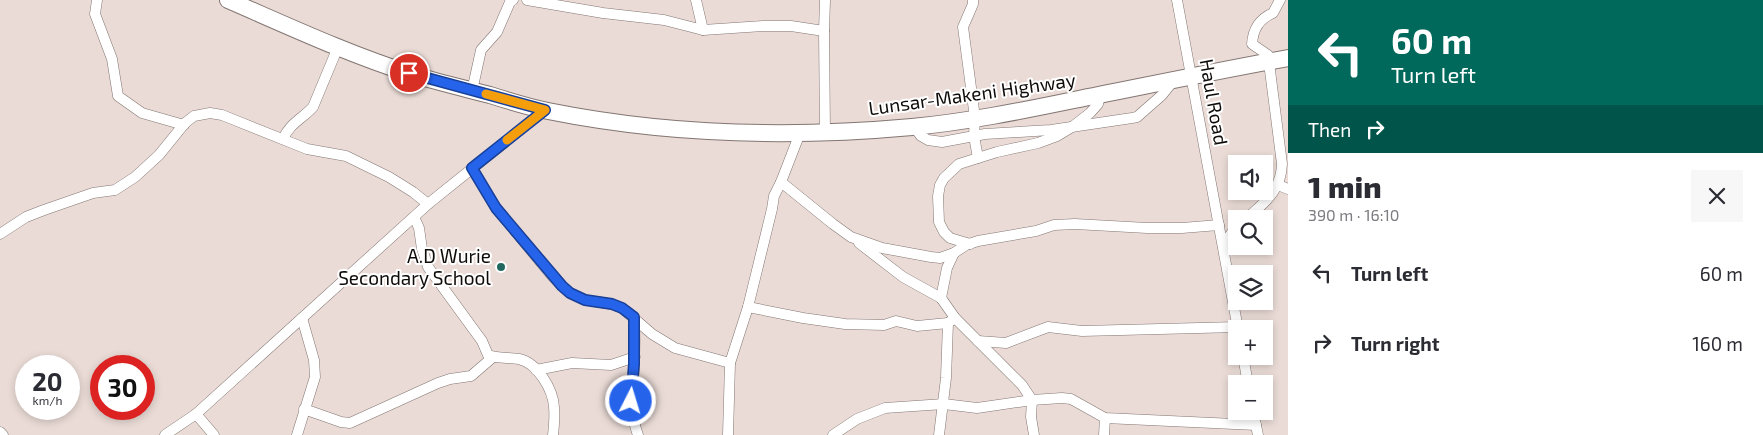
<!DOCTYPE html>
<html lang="en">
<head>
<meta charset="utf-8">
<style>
	body { margin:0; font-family:"Exo 2",sans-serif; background:#f7f7f7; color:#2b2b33; height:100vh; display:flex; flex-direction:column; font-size:19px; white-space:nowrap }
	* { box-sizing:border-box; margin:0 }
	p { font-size:16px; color:#7c7c81 }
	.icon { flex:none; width:28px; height:28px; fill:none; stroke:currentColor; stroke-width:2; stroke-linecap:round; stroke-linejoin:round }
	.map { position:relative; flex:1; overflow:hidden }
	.drawer { display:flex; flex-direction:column; background:#fff; width:475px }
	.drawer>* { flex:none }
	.guide { background:#00695c; color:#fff; overflow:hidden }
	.tools { position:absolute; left:1228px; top:155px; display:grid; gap:10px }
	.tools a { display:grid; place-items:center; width:45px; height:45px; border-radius:0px; background:#fff; box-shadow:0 2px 8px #0003; font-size:25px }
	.speed { position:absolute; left:15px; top:355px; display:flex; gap:10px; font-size:25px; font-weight:700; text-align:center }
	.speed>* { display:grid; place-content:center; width:65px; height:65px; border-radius:50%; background:#fff; box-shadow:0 2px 8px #0003; line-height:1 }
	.speed small { font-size:12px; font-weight:400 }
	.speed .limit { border:8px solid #d22; background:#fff; color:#111 }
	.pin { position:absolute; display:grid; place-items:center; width:42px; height:42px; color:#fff; margin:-21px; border:2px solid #fff; border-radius:50%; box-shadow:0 1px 5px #0007 }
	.me { position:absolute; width:55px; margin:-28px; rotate:5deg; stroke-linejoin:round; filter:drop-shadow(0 0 4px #0008) }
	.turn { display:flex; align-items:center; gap:18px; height:105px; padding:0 20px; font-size:22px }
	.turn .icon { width:65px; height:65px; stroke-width:2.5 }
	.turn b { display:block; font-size:35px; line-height:42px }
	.then { display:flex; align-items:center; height:48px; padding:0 20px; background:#0003; gap:10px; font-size:19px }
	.round { display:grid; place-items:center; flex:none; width:52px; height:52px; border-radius:0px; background:#f7f7f7 }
	.head { display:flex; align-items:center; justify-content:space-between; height:85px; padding:0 20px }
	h1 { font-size:30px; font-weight:800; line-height:38px }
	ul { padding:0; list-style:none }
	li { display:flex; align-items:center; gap:15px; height:70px; padding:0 20px }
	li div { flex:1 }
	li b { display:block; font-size:19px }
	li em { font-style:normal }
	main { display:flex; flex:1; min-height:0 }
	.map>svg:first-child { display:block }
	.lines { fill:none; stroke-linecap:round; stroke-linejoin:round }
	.street-casing { stroke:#837672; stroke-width:11 }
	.primary-casing { stroke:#837672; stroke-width:18 }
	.street { stroke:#fff; stroke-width:10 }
	.primary { stroke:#fff; stroke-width:16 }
	.route-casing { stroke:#184099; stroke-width:12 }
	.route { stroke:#2563eb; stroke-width:9 }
	.slow { stroke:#f59e0b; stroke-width:9 }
	.poi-dot { fill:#21685e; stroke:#fff; stroke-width:2 }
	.labels { text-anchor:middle; stroke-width:4; stroke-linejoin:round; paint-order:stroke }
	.street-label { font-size:19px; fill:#0f0b09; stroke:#fff }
	.poi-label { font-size:19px; fill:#0f0b09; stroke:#fff; text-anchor:end }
</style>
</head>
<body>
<main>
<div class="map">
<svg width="1288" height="435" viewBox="0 0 1288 435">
	<rect width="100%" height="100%" fill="#eadbd6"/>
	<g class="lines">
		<g class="street-casing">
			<g id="street">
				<polyline points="97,0 95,14 112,59 118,96 142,113 184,125"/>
				<polyline points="527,0 603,13 664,20 703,30 763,26 791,26 824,31 825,133"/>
				<polyline points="696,0 703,30"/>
				<polyline points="973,0 973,4 963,27 975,118 974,136 978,158"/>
				<polyline points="1177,0 1238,329"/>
				<polyline points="824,31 825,0"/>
				<polyline points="472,91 481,50 497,32 510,2 513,0"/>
				<polyline points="914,127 921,136 928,140 942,142 985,134 1051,130 1132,118 1137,117 1162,95 1174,80"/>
				<polyline points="800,133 781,182 833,224 851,237 882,248 931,257 940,258 954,253 966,245 978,241 1036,231 1054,225 1075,224 1147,228 1182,228 1219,225"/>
				<path d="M283 139C290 123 302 119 313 107L338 47"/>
				<polyline points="472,168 496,208 553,277 570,293 585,300 611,304 622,308 652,334 675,348 730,363"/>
				<polyline points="1278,185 1288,189"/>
				<path d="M414 217 419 228 422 249 428 267 482 341 488 355C499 359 508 357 519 359 538 363 553 390 554 407 555 416 554 426 553 435"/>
				<path d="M1246 219C1265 202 1281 191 1282 164L1268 55 1252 44C1253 29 1259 19 1273 13L1280 0"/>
				<polyline points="0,234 26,217 44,210 93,193 115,190 135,177 159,155 185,123 194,116 210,113 222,115 307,149 346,156 389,177 413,192 428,204"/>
				<polyline points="859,243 903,277 941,298 955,318 1022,385 1032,400 1031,417 1034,435"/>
				<polyline points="970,244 950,238 944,232 939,222 938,196 940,185 944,178 959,164 997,152 1038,143 1057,136 1072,127 1090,113 1098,104 1100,95"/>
				<polyline points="1223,245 1236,227"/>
				<polyline points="941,298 947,268 954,253"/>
				<polyline points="748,307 803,318 845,324 884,325 896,321 917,326 948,323 955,318"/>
				<path d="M634 317C635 333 635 349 634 365 633 390 629 411 638 435"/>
				<polyline points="978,341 1006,343 1048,327 1082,331 1238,327"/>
				<polyline points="1243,356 1248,384"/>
				<polyline points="536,370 572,363 611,365 635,357"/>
				<polyline points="304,409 341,422 350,423 438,383 450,379 471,376 493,357"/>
				<polyline points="1253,411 1258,435"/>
				<polyline points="196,414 214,435"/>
				<polyline points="0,432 3,435"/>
				<polyline points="165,435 196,414 428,204 545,110"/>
				<polyline points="297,435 315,377 314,360 302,318"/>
				<polyline points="728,435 730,363 748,307 772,209 774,196 781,182"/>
				<polyline points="833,435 857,419 885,408 944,404 977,408 1032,400 1062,398 1071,399 1105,418 1256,425"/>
				<polyline points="939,435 946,378 948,323"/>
				<polyline points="1104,435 1105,418"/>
			</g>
		</g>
		<g class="primary-casing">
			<path id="primary" d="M228 0C288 26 348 54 411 74 437 82 463 88 490 95 509 101 528 107 548 111 667 135 791 138 912 127 966 122 1021 111 1074 100 1145 86 1216 71 1288 58"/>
		</g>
		<use href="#street" class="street"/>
		<use href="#primary" class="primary"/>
	</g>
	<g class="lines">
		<g class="route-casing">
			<polyline id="route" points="409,73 545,110 472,168 496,208 562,286 570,293 585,300 612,304 622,308 634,317 634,364 631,401"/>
		</g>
		<use href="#route" class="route"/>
		<polyline class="slow" points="486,94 545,110 507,140"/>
	</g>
	<circle class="poi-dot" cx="501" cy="267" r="5"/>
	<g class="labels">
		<g class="street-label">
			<text transform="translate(972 94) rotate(-8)" y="7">Lunsar-Makeni Highway</text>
			<text transform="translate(1214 102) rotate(80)" y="7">Haul Road</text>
		</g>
		<g class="poi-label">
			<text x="491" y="263">A.D Wurie<tspan x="491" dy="22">Secondary School</tspan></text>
		</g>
	</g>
</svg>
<div class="tools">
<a><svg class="icon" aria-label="sound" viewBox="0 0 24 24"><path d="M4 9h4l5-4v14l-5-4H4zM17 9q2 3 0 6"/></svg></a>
<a><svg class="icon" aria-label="search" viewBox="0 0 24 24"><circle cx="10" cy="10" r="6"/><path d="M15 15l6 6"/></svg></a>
<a><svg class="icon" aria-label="layers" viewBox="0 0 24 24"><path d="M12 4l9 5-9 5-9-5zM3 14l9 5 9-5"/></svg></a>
<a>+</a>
<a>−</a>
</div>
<div class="speed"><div>20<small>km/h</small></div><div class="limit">30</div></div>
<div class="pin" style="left:409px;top:73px;background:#d93025"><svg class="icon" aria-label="arrive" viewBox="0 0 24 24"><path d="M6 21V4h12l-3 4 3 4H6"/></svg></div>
<svg class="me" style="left:631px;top:401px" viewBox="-20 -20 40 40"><circle r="17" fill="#2563eb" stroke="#fff" stroke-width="3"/><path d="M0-11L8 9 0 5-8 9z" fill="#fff"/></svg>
</div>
<section class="drawer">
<div class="guide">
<div class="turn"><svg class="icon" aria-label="left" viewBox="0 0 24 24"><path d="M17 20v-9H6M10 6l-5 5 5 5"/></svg><div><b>60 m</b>Turn left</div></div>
<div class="then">Then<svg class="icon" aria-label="right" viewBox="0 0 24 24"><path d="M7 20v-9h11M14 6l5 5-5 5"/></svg></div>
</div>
<div class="head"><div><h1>1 min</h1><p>390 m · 16:10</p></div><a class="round"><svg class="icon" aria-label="close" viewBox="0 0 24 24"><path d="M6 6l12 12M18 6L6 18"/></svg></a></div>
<ul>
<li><svg class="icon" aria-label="left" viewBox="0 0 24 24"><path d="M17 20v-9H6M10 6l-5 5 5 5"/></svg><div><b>Turn left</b></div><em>60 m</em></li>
<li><svg class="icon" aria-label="right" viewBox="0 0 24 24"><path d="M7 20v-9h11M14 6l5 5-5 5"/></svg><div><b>Turn right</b></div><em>160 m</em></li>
</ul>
</section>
</main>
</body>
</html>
